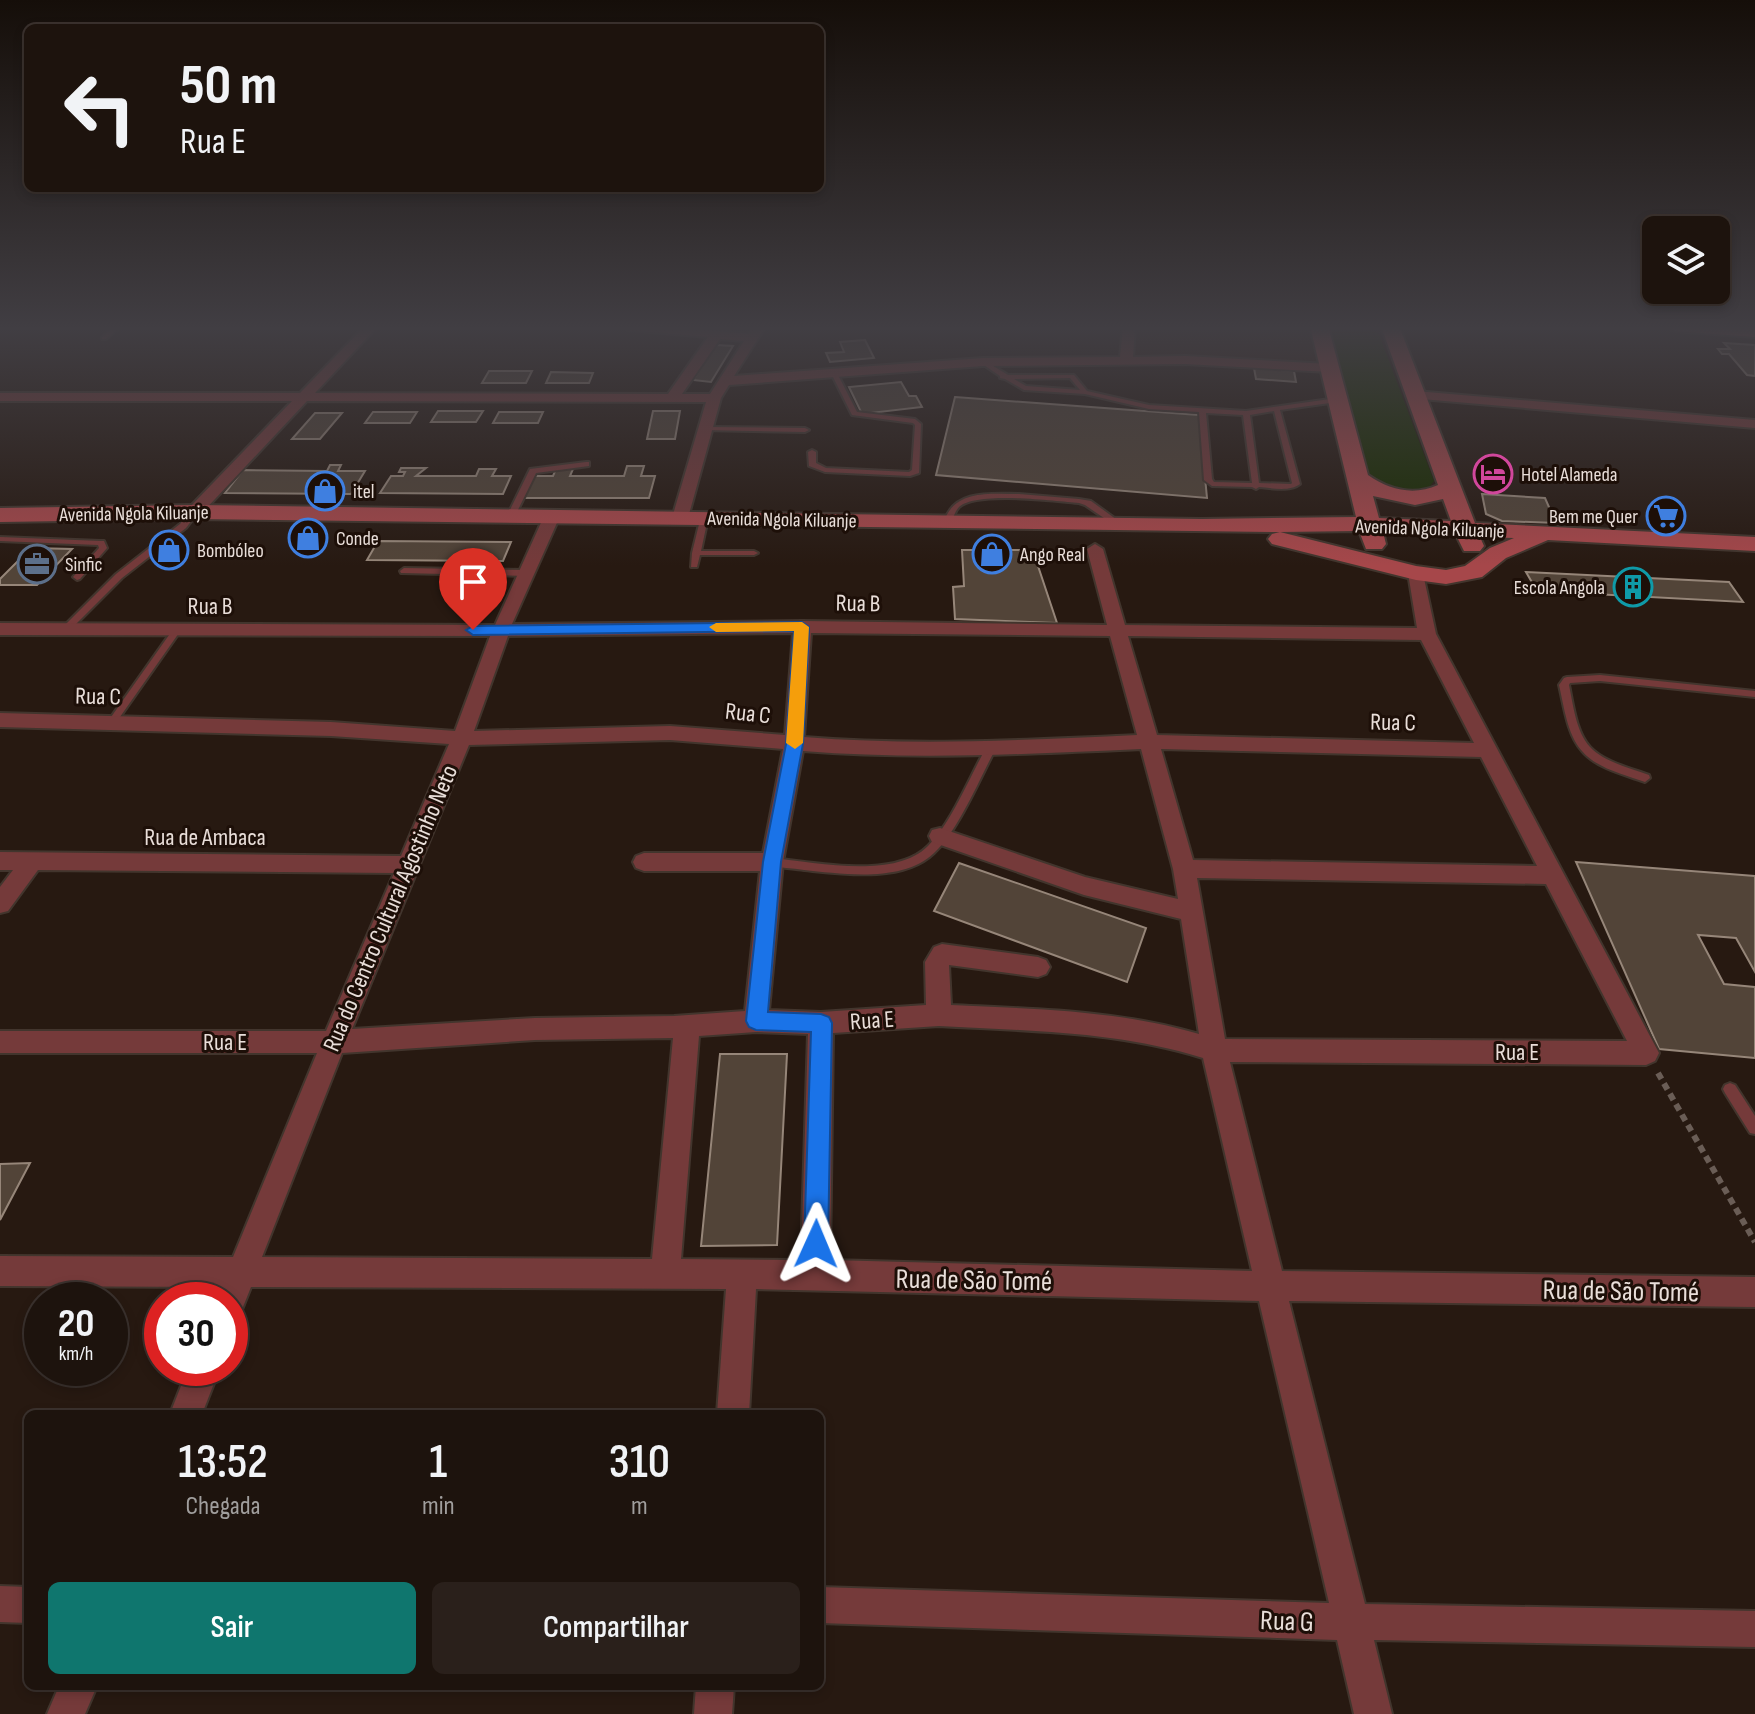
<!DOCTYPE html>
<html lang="pt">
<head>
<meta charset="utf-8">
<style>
	body { margin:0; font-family:"Sofia Sans Condensed",sans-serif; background:#2a201b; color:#f1f3f6; height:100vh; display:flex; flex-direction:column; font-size:30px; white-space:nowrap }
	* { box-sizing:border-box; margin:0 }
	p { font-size:26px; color:#a09e9d }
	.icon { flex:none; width:44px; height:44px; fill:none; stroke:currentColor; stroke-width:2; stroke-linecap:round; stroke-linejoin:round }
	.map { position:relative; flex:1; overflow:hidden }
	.side { position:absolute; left:24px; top:1410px; width:800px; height:280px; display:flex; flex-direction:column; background:#1d130d; border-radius:12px; box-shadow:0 4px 12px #0003,0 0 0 2px #3b322e }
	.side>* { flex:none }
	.hud { position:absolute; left:24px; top:24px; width:800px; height:168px; border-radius:12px; box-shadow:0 4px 12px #0003,0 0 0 2px #3b322e; background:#1d130d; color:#f1f3f6; overflow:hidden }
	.buttons { position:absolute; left:1642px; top:216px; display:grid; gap:16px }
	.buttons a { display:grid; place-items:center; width:88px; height:88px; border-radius:12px; background:#1d130d; box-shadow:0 4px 12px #0003,0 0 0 2px #3b322e; font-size:40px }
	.speed { position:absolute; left:24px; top:1282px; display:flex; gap:16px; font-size:40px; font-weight:700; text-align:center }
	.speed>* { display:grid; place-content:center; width:104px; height:104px; border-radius:50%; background:#1d130d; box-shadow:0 4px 12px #0003,0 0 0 2px #3b322e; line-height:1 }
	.speed small { font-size:20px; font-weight:400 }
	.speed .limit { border:12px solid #d22; background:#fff; color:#111 }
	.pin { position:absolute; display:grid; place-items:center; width:68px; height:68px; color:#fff; margin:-82px -34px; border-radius:50% 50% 50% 0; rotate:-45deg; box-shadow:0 0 8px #0007 }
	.pin .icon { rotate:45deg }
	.me { position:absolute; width:88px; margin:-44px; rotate:1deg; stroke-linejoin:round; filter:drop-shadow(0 0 6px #0008) }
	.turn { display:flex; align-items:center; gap:28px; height:168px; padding:0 24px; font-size:36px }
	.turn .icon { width:104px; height:104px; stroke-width:2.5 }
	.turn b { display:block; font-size:56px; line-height:68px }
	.eta { display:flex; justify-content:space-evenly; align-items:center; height:136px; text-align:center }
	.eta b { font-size:48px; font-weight:600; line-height:56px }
	.action { display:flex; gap:16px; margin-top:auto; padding:16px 24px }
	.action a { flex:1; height:92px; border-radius:12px; background:#0f766e; color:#fff; font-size:32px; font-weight:600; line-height:92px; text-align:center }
	.action a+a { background:#2a201b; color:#f1f3f6 }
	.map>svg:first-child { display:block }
	.built { fill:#321d13 }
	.green { fill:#1a2d01 }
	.building { fill:#524438; stroke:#968679; stroke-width:2 }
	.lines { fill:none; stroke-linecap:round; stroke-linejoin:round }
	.lane-casing { stroke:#42352d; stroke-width:4 }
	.street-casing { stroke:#42352d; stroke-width:4 }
	.secondary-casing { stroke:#42352d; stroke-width:4 }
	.path { stroke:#6a5d56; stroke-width:6; stroke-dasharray:7 5; stroke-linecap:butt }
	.lane { fill:#753a3a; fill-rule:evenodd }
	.street { fill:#753a3a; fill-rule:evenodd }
	.secondary { fill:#a6474a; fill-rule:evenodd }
	.route { fill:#1a73e8; stroke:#114b97; stroke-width:2 }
	.slow { fill:#f59e0b }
	.labels { text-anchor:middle; stroke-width:6; stroke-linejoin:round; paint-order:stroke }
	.far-poi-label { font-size:20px; fill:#e9ded9; stroke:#1d0f08; text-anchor:start }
	.far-street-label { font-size:20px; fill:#e9ded9; stroke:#1d0f08 }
	.street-label { font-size:24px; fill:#e9ded9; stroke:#1d0f08 }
	.near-street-label { font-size:28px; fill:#e9ded9; stroke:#1d0f08 }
</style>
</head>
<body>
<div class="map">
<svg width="1755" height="1714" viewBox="0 0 1755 1714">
	<rect width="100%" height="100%" fill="#271911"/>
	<polygon class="built" points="1129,326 1319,326 1329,368 1126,360"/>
	<polygon class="green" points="1330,326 1364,326 1379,334 1434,481 1427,490 1391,489 1367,475"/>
	<g class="building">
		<polygon points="865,340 874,358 830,362 826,353 844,352 840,342"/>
		<polygon points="1724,343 1755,345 1755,376 1747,375 1729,354 1722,354 1718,349 1730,349"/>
		<polygon points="716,345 733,346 711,382 693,380"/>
		<polygon points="1254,368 1294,371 1296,382 1256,379"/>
		<polygon points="489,371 532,371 526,383 482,383"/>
		<polygon points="551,372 593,373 589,383 546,383"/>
		<polygon points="901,382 909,396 916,396 922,407 862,414 849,387"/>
		<polygon points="955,397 1199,415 1207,498 936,475"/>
		<polygon points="438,411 483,411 476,422 431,422"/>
		<polygon points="653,411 680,411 675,439 647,439"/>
		<polygon points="373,412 417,412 410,423 365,423"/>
		<polygon points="499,412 543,412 538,423 493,423"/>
		<polygon points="315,413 342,413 320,439 292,439"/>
		<polygon points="330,465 341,465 338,471 365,471 351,494 225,493 243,470 327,471"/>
		<polygon points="627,466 644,466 641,476 655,476 649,498 523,498 533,476 553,476 556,469 573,469 570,476 624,476"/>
		<polygon points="401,468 426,468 416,476 476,476 479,469 496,469 492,476 511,476 503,494 380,493 391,476 403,476 405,472 399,472"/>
		<polygon points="1482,494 1545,498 1556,523 1502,521 1486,514"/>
		<polygon points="378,541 511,542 503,561 367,560"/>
		<polygon points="31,548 72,549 37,585 0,585 0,579"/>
		<polygon points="962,550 1020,550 1022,560 1036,560 1057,623 955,619 953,587 964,586"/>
		<polygon points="1526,572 1729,582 1743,602 1537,591"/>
		<polygon points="1576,862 1755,876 1755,972 1736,938 1698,935 1724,984 1755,987 1755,1058 1659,1049"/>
		<polygon points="959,863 1146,928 1127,982 934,911"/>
		<polygon points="720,1054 787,1054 777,1245 701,1246"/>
		<polygon points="30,1163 0,1220 0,1164"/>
	</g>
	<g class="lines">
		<g class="lane-casing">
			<g id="lane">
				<polygon points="115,326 121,326 106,339 102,339 102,337"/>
				<path d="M981 361H985L1008 375H1074L1087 391 1149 405 1246 411 1337 398 1340 400 1337 402 1280 410 1300 484C1290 492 1272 488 1259 487L1256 489 1252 487 1212 486 1204 480 1199 412 1149 409 1085 394 1024 390 1005 379 1000 378V376L981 363ZM1070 378 1080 390 1026 386 1014 379ZM1274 411 1292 483 1291 484 1259 483 1250 415ZM1206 413 1243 415 1252 483 1214 482 1212 479Z"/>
				<polygon points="834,371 837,373 857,412 915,419 921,424 919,473 910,476 825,472 809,466 808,452 812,450 816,452 816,463 826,468 909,472 912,470 915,425 913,423 852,415 831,373"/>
				<polygon points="705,427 805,428 809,430 805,432 703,430 701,429"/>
				<polygon points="586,462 589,462 589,466 536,473 515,516 508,518 507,516 530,469"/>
				<path d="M1019 494 1079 499 1091 501 1124 525 1117 527 1085 505 1079 503C1055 501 977 491 959 507 955 511 953 518 951 524L944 522C954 489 991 494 1019 494Z"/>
				<polygon points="191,510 198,512 186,528 122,578 69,631 63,631 63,627 116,574 180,524"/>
				<polygon points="701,516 708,518 701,551 754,551 758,553 754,555 700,555 697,567 691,567 692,553"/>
				<polygon points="0,537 101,541 104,541 107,548 80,579 77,580 73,577 99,548 98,545 0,541"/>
				<polygon points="404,568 527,570 531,573 527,576 401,573 400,571"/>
				<polygon points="177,627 181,630 115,724 109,724 107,722 109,720 174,628"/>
				<path d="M1600 675 1755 691V697L1600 681 1570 683 1569 685C1573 704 1576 732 1590 747 1604 762 1630 768 1649 775L1650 778 1645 782C1625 775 1596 768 1582 751 1567 734 1564 706 1559 685L1564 678 1567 677Z"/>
				<path d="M991 744 996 748C980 778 958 831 934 853 903 883 843 874 804 870 792 868 780 868 768 865L766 862 768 859 772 858C815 862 894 880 928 846 952 822 970 776 987 746Z"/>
				<polygon points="1730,1083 1735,1085 1755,1116 1755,1134 1750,1133 1725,1093 1723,1089 1725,1085"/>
			</g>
		</g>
		<g class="street-casing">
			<g id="street">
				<path d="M365 326H378L315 393 668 394 708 337 629 330 623 326H663L749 334 754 326H766L734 376 983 358 1120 357 1123 326H1135L1133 357 1185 356 1329 364 1336 368 1329 372 1185 364 983 366 729 385 721 398 688 518 680 523 672 518 706 402 307 401 200 515 194 517 186 512 188 509 292 401H0V393H300ZM720 339 744 341 710 394H682Z"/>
				<polygon points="1415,391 1755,420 1755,428 1410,398 1410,392"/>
				<path d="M552 511 560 516 512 624 802 621 1107 625 1087 549 1095 544 1103 549 1125 625 1417 628 1408 573 1410 569H1422L1436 634 1659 1053 1655 1061 1646 1065 1230 1062 1282 1271 1755 1277V1307L1289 1301 1365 1604 1755 1611V1647L1374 1640 1392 1714H1354L1337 1640 820 1623V1587L1329 1603 1259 1301 756 1289 749 1414H717L726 1289 251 1287 241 1312 230 1316V1300H215L221 1287 0 1286V1256L233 1257 317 1053H0V1031H326L394 873 38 870 8 911 0 913V887L13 870H0V852L401 856 449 744 331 736 0 727V713L331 722 455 731 490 636 0 635V623L495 625 544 516ZM793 633 785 735 670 726 474 731 508 636ZM811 633 1110 636 1137 735C1026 740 915 746 804 737ZM1128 636 1421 640 1474 743 1157 735ZM670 740 783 749 763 853H644L636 856 633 862 636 868 644 871H760L745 1011 674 1016 535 1018 352 1029 469 745ZM1141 749 1173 869 1178 899 1085 877 940 828 932 830 929 836 932 842 1084 895 1181 919 1199 1034C1118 1010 1035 1009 951 1005L949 965 1038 977 1046 974 1050 967 1046 960 1038 957 942 944 934 947 925 962 926 1005 821 1012 769 1010 783 862 803 751C915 760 1028 754 1141 749ZM1161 749 1481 757 1537 866 1193 860ZM1197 878 1546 884 1627 1041 1225 1039ZM939 1026C1029 1031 1116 1031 1203 1058L1252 1271 830 1260 833 1033ZM756 1032 808 1034 801 1260 681 1259 699 1036ZM673 1038 652 1259 262 1257 342 1053 535 1040Z"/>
				<polygon points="188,1368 220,1368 202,1414 170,1414"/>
				<polygon points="0,1586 28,1587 28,1623 0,1622"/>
				<polygon points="59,1686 97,1686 85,1714 47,1714"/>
				<polygon points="696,1686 734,1686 732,1714 694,1714"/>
			</g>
		</g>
		<g class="secondary-casing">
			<g id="secondary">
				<path d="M1310 326H1328L1368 475C1389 490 1414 496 1438 485L1381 326H1399L1475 523 1755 537V551L1548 540 1506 558 1482 577 1446 584 1416 580 1272 544 1268 539 1272 534 1280 532 194 519 0 522V508L194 505 1202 519 1356 517ZM1373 496 1415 505 1443 499 1451 521 1379 518ZM1359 531 1366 549H1382L1386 544 1383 532 1456 535 1464 551H1480L1484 546 1480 537 1514 538 1490 548 1465 566 1446 570 1416 566 1280 532Z"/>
				<polygon points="1666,326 1755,327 1755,337 1675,331"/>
			</g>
		</g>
		<polyline class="path" points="1658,1073 1755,1242"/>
		<use href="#lane" class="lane"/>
		<use href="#street" class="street"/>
		<use href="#secondary" class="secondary"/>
	</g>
	<linearGradient id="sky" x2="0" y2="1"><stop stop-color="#150e09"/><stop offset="0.58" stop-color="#413e43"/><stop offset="1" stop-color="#413e43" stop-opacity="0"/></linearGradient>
	<rect width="1755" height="566" fill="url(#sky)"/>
	<polygon class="route" points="802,622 809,627 803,744 781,862 768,1012 821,1014 829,1017 832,1023 828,1244 824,1252 816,1256 807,1252 804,1244 811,1032 756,1030 749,1027 746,1021 763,862 786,744 794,631 473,635 466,630 473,626"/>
	<polygon class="slow" points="802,622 809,627 803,743 795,749 786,743 794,631 716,632 709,627 716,623"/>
	<defs>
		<g id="hotel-ring" transform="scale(2)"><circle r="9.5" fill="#1d0f08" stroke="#d1479c" stroke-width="1.5"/><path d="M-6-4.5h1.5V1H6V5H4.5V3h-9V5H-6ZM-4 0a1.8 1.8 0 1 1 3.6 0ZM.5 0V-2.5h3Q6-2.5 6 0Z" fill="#d1479c"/></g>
		<g id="shop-ring" transform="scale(2)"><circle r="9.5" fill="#1d0f08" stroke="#3f7fe0" stroke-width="1.5"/><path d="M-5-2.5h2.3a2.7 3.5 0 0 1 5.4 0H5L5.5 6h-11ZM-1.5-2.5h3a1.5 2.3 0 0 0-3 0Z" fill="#3f7fe0"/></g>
		<g id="supermarket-ring" transform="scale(2)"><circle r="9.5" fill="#1d0f08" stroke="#3f7fe0" stroke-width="1.5"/><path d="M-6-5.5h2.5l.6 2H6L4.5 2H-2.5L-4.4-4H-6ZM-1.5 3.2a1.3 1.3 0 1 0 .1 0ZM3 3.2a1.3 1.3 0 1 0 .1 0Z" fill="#3f7fe0"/></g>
		<g id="office-ring" transform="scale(2)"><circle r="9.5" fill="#1d0f08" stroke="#5c6f8a" stroke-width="1.5"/><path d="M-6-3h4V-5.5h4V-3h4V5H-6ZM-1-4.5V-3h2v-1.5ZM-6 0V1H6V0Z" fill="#5c6f8a"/></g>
		<g id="building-ring" transform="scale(2)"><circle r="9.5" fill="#1d0f08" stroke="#0f9aa8" stroke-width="1.5"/><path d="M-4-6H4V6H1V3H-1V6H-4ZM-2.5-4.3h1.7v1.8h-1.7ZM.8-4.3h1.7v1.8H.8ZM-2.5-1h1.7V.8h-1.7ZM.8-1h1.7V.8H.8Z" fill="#0f9aa8"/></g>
	</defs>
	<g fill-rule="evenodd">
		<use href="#hotel-ring" x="1493" y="474"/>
		<use href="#shop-ring" x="325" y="491"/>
		<use href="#supermarket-ring" x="1666" y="516"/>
		<use href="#shop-ring" x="308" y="538"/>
		<use href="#shop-ring" x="169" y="550"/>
		<use href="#shop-ring" x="992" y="554"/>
		<use href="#office-ring" x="37" y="564"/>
		<use href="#building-ring" x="1633" y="587"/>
	</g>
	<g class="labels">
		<g class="far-poi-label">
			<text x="1521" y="481">Hotel Alameda</text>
			<text x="353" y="498">itel</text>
			<text x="1638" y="523" text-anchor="end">Bem me Quer</text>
			<text x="336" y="545">Conde</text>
			<text x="197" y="557">Bombóleo</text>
			<text x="1020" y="561">Ango Real</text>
			<text x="65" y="571">Sinfic</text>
			<text x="1605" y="594" text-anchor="end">Escola Angola</text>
		</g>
		<g class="far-street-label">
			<text transform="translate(134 513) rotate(-1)" y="7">Avenida Ngola Kiluanje</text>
			<text transform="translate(782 519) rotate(1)" y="7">Avenida Ngola Kiluanje</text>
			<text transform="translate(1430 528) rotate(2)" y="7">Avenida Ngola Kiluanje</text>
		</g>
		<g class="street-label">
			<text transform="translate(858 603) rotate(1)" y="8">Rua B</text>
			<text x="210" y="614">Rua B</text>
			<text transform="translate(98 696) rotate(1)" y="8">Rua C</text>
			<text transform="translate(748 713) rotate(6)" y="8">Rua C</text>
			<text transform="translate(1393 722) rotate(1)" y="8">Rua C</text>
			<text x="205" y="845">Rua de Ambaca</text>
			<text transform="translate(390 908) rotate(-67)" y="8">Rua do Centro Cultural Agostinho Neto</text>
			<text transform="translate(872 1020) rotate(-4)" y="8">Rua E</text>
			<text x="225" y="1050">Rua E</text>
			<text x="1517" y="1060">Rua E</text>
		</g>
		<g class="near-street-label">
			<text transform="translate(974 1279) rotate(1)" y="10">Rua de São Tomé</text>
			<text transform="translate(1621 1290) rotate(1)" y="10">Rua de São Tomé</text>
			<text transform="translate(1287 1620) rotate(2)" y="10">Rua G</text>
		</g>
	</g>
</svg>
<div class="buttons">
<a><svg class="icon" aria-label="layers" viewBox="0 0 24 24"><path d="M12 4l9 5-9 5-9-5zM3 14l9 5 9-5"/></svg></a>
</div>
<div class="speed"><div>20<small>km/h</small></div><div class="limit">30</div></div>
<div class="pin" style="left:473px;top:630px;background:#d93025"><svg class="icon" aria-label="arrive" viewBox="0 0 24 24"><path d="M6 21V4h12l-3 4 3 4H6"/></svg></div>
<svg class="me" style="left:816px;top:1244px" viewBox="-20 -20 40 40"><path d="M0-17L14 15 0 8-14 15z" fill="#1a73e8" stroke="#fff" stroke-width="4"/></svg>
<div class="hud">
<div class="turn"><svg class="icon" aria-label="left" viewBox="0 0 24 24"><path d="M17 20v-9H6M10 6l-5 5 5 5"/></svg><div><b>50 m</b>Rua E</div></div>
</div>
<section class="side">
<div class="eta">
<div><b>13:52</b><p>Chegada</p></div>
<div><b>1</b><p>min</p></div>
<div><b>310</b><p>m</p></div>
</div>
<div class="action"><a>Sair</a><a>Compartilhar</a></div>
</section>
</div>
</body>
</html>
